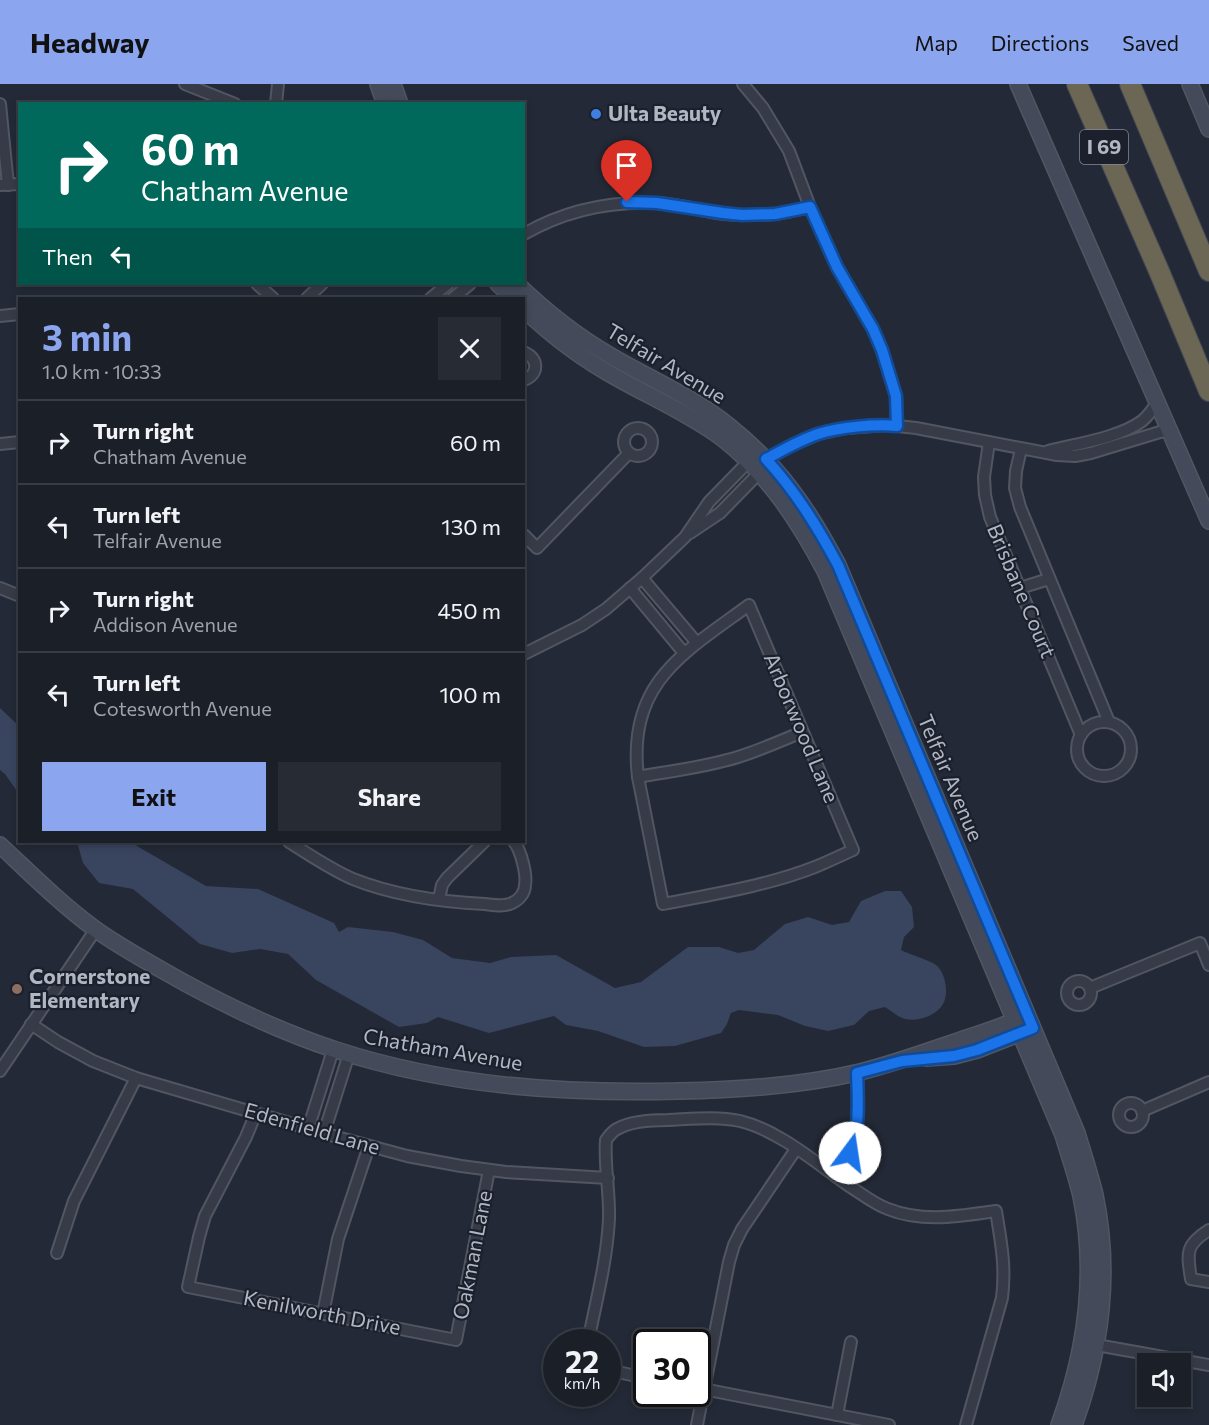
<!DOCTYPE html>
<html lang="en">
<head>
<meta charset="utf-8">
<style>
	body { margin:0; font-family:Commissioner,sans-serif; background:#272c34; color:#f1f3f6; height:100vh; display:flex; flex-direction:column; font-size:22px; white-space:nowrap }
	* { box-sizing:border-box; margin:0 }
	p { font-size:20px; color:#9fa2a8 }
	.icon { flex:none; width:33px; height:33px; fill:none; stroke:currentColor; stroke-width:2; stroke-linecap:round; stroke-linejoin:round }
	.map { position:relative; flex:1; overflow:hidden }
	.drawer { position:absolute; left:18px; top:213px; width:507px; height:546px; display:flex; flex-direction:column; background:#1a1f28; border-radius:0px; box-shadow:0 3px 9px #0003,0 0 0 2px #383d45 }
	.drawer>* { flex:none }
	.guide { position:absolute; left:18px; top:18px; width:507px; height:183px; border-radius:0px; box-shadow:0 3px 9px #0003,0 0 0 2px #383d45; background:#00695c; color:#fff; overflow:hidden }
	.controls { position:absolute; left:1137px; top:1269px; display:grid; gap:12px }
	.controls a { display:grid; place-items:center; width:54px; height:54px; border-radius:0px; background:#1a1f28; box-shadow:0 3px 9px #0003,0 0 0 2px #383d45; font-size:30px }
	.speed { position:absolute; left:543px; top:1245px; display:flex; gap:12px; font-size:30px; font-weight:700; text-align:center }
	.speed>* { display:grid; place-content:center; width:78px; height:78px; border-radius:50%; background:#1a1f28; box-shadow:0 3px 9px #0003,0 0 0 2px #383d45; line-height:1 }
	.speed small { font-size:15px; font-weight:400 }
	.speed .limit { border:3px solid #111; border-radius:9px; background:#fff; color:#111 }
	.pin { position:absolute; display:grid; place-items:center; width:51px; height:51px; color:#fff; margin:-62px -26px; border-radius:50% 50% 50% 0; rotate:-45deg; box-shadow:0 0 6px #0007 }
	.pin .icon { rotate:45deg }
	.me { position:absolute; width:66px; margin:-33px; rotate:14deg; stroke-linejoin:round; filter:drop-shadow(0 0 4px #0008) }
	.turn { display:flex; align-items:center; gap:21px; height:126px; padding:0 24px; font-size:27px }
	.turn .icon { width:78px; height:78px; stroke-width:2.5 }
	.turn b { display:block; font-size:42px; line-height:51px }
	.then { display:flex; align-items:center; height:57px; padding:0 24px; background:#0003; gap:12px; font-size:22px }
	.round { display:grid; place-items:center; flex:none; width:63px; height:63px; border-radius:0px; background:#272c34 }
	.headline { display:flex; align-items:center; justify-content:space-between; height:102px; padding:0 24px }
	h1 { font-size:36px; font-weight:700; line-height:45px; color:#8ba5ee }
	.primary-button { display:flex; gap:12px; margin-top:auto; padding:12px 24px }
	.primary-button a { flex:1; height:69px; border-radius:0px; background:#8ba5ee; color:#111; font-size:24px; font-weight:700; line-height:69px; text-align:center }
	.primary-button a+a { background:#272c34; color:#f1f3f6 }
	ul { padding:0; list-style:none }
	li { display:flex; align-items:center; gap:18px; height:84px; padding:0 24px; border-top:2px solid #383d45 }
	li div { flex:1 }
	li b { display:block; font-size:22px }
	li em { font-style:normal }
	header { display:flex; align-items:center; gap:36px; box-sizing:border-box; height:84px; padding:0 30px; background:#8ba5ee; color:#111 }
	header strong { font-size:28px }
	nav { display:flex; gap:33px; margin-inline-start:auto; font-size:21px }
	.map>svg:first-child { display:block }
	.water { fill:#39445f }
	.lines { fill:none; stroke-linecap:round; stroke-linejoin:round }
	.street-casing { stroke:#515662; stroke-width:14 }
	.secondary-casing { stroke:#515662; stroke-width:18 }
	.highway-casing { stroke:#414652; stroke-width:22 }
	.street { stroke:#363b47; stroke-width:10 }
	.secondary { stroke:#444a5a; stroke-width:15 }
	.highway { stroke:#6c6654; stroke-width:20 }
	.route-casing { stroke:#114b97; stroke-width:15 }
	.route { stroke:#1a73e8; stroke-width:10 }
	.shop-dot { fill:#3f7fe0; stroke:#1b202c; stroke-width:2 }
	.education-dot { fill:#8d6e63; stroke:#1b202c; stroke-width:2 }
	.labels { text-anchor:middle; stroke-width:4.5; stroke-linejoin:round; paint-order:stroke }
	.shield { fill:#1b202c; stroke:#848996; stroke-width:1.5 }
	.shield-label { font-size:20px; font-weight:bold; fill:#b1b6c3 }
	.poi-label { font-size:21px; font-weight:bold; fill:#b1b6c3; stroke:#1b202c; text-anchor:start }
	.street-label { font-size:21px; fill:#b1b6c3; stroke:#1b202c }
</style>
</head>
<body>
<header>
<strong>Headway</strong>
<nav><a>Map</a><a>Directions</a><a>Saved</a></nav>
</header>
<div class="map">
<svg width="1209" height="1341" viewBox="0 0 1209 1341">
	<rect width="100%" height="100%" fill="#232936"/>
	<g class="water">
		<polygon points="0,624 19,642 19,710 5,690 0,686"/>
		<path d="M77 758H135L137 762 206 802 258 805 334 839 339 848 348 843 393 848 423 856 452 874 490 879 511 873 556 871 615 904 641 898 688 863H719L738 869 754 866 785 840 808 833 832 841 849 838 861 817 885 807H901L912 823 914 843 904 853 901 866C909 870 931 877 936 881 946 889 949 910 943 920 936 932 918 938 905 935 898 933 891 927 885 923L869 927 854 941 828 947 805 942 778 931 739 926 731 929 727 940 721 949 675 962 644 963 598 947 566 941 554 932 489 949 438 933 427 939 399 943 316 896 288 870 260 865 232 869 200 860 133 805 99 799 83 779Z"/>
	</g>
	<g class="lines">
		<g class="street-casing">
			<g id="street">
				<polyline points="185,0 235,20"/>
				<polyline points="743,0 763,24 789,67 810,123 837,183 873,245 882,266 896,312 897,342"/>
				<polyline points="0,20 8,101"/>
				<polyline points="276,20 278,0"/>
				<polyline points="0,101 20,100"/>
				<path d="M524 150C564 127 609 117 656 119 679 120 701 127 724 130 740 131 758 132 774 130 786 129 799 125 810 123"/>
				<polyline points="257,200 273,214"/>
				<polyline points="307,214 322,200"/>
				<polyline points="431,214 448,200"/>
				<polyline points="453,214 470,200"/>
				<polyline points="0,232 20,230"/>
				<path d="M524 268C539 275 539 290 524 296"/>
				<circle cx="638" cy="358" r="14"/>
				<polyline points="989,358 984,393 985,411 990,433 1081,651"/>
				<polyline points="0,360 20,358"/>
				<polyline points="1021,365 1016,387 1015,404 1020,423 1109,638"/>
				<path d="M1048 367C1076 360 1119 354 1142 337 1148 332 1153 325 1157 319"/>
				<polyline points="690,449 720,429 759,389 762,383"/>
				<polyline points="524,451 537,464 629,369"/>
				<polyline points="642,494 697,559"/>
				<polyline points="0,504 20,512"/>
				<polyline points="630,504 684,569"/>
				<polyline points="1020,504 1049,495"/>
				<path d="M749 521 853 766C840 772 827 778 815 783 766 802 714 810 663 820L638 693C627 599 682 570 749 521Z"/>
				<polyline points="524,570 582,541 606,525 642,494 685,453 709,418 748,378 766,375 792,361 818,350 846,344 888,341 916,344 1057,371 1075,372 1091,369 1160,348 1170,347"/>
				<circle cx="1104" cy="665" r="27"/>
				<path d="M638 693C671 687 706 683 738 673 760 666 781 657 802 648"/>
				<path d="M289 758C310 771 330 785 353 795 393 811 442 818 485 820 494 821 504 823 512 819 519 816 525 809 525 801 527 791 521 766 514 758"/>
				<polyline points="439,815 442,801 447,794 484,758"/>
				<circle cx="1079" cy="909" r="12"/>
				<polyline points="1090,904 1200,859 1209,881"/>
				<polyline points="31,940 58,958 93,977 136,994 344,1055 407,1072 461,1082 506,1088 608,1094"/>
				<polyline points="0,987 96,845"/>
				<circle cx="1131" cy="1031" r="12"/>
				<polyline points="1142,1027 1209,998"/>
				<polyline points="256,1029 246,1053 205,1132 199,1153 188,1203 456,1256 489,1086"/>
				<polyline points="308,1045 333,966"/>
				<polyline points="324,1049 349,970"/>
				<path d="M835 1092C861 1060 859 1028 857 989"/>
				<path d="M1209 1146C1185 1161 1187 1169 1191 1195L1209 1198"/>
				<polyline points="57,1169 74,1117 136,994"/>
				<polyline points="323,1230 338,1155 369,1062"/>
				<path d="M588 1258C596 1218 607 1176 609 1135 610 1109 604 1082 606 1056 609 1052 613 1046 619 1044 632 1037 653 1036 668 1036 691 1035 717 1032 740 1037 780 1047 816 1079 849 1102 862 1110 874 1120 888 1125 923 1139 960 1132 996 1127 1001 1158 1006 1182 1002 1214L966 1341"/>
				<polyline points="1091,1260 1209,1281"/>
				<polyline points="608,1286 646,1294"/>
				<polyline points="698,1304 889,1341"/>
				<polyline points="837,1331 851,1258"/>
				<polyline points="697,1341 729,1178 734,1161 742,1145 796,1065"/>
			</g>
		</g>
		<g class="secondary-casing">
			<g id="secondary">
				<polyline points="378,0 385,20"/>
				<polyline points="393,0 400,20"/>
				<polyline points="1018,0 1209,437"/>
				<polyline points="1190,0 1209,45"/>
				<polyline points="498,200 513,214"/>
				<path d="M517 200C545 227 576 252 611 272 650 295 693 313 729 342 779 382 808 424 838 481L1077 1049C1083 1069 1090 1090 1095 1111 1111 1188 1101 1267 1074 1341"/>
				<path d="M524 225C552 252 584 276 619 295 653 314 691 331 722 354 768 390 798 436 825 487L1063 1051C1069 1071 1076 1091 1081 1112 1097 1190 1086 1267 1059 1341"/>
				<path d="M0 761C31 790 61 820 95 845 123 865 155 882 185 899 233 925 284 949 336 966 446 1002 564 1010 679 1007 739 1006 801 1002 860 988 892 980 923 969 955 958 977 950 1001 944 1022 933"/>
				<polyline points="926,974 954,972 977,966 1029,946"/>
			</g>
		</g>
		<g class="highway-casing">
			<g id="highway">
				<polyline points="1077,0 1159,187 1209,307"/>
				<polyline points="1130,0 1209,187"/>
			</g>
		</g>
		<use href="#street" class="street"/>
		<use href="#secondary" class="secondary"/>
		<use href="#highway" class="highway"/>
	</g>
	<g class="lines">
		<g class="route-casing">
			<path id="route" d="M627 118 657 119 723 129 742 131 775 130 810 123 837 183 873 245 882 266 896 312 897 342C874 340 840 343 818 350 800 356 783 366 766 375 796 408 817 442 838 481L1033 944 977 966 954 972 902 977 857 989C858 1017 860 1043 850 1069"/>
		</g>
		<use href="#route" class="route"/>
	</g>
	<circle class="shop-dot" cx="596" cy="30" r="6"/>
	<circle class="education-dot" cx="17" cy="905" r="6"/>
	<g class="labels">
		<rect class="shield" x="1080" y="46" width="48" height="34" rx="4.5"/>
		<g class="shield-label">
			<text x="1104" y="70">I 69</text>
		</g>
		<g class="poi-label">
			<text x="608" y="37">Ulta Beauty</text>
			<text x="29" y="900">Cornerstone<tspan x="29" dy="24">Elementary</tspan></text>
		</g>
		<g class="street-label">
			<text transform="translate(666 280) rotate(31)" y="7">Telfair Avenue</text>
			<text transform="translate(1021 507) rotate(67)" y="7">Brisbane Court</text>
			<text transform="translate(801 644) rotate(67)" y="7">Arborwood Lane</text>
			<text transform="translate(950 694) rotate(67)" y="7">Telfair Avenue</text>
			<text transform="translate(443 966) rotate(10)" y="7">Chatham Avenue</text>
			<text transform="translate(312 1045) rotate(16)" y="7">Edenfield Lane</text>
			<text transform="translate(473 1171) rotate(-79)" y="7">Oakman Lane</text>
			<text transform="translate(322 1229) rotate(11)" y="7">Kenilworth Drive</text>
		</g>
	</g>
</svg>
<div class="controls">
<a><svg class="icon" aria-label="sound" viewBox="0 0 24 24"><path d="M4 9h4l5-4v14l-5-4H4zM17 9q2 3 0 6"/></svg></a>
</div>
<div class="speed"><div>22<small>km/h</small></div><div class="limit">30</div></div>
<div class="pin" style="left:627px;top:118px;background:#d93025"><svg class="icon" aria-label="arrive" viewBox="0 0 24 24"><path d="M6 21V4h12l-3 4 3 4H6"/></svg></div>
<svg class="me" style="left:850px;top:1069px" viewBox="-20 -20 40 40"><circle r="19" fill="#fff"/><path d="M0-13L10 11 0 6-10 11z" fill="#1a73e8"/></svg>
<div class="guide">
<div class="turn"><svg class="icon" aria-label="right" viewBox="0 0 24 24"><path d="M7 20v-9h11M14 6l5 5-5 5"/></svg><div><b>60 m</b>Chatham Avenue</div></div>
<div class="then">Then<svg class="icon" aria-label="left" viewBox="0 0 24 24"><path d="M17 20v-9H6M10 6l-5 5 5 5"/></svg></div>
</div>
<section class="drawer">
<div class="headline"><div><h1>3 min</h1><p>1.0 km · 10:33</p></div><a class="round"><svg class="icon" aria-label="close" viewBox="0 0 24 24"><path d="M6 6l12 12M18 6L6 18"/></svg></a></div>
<ul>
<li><svg class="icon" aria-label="right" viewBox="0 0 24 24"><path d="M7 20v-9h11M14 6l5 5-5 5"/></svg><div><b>Turn right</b><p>Chatham Avenue</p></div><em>60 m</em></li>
<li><svg class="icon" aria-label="left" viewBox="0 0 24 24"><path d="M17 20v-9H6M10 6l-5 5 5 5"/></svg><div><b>Turn left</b><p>Telfair Avenue</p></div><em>130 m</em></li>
<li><svg class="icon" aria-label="right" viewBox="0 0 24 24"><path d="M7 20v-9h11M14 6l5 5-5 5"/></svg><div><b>Turn right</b><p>Addison Avenue</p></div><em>450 m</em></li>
<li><svg class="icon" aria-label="left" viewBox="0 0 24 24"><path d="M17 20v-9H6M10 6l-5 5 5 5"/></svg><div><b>Turn left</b><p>Cotesworth Avenue</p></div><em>100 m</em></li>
</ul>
<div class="primary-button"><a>Exit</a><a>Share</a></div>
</section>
</div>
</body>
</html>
